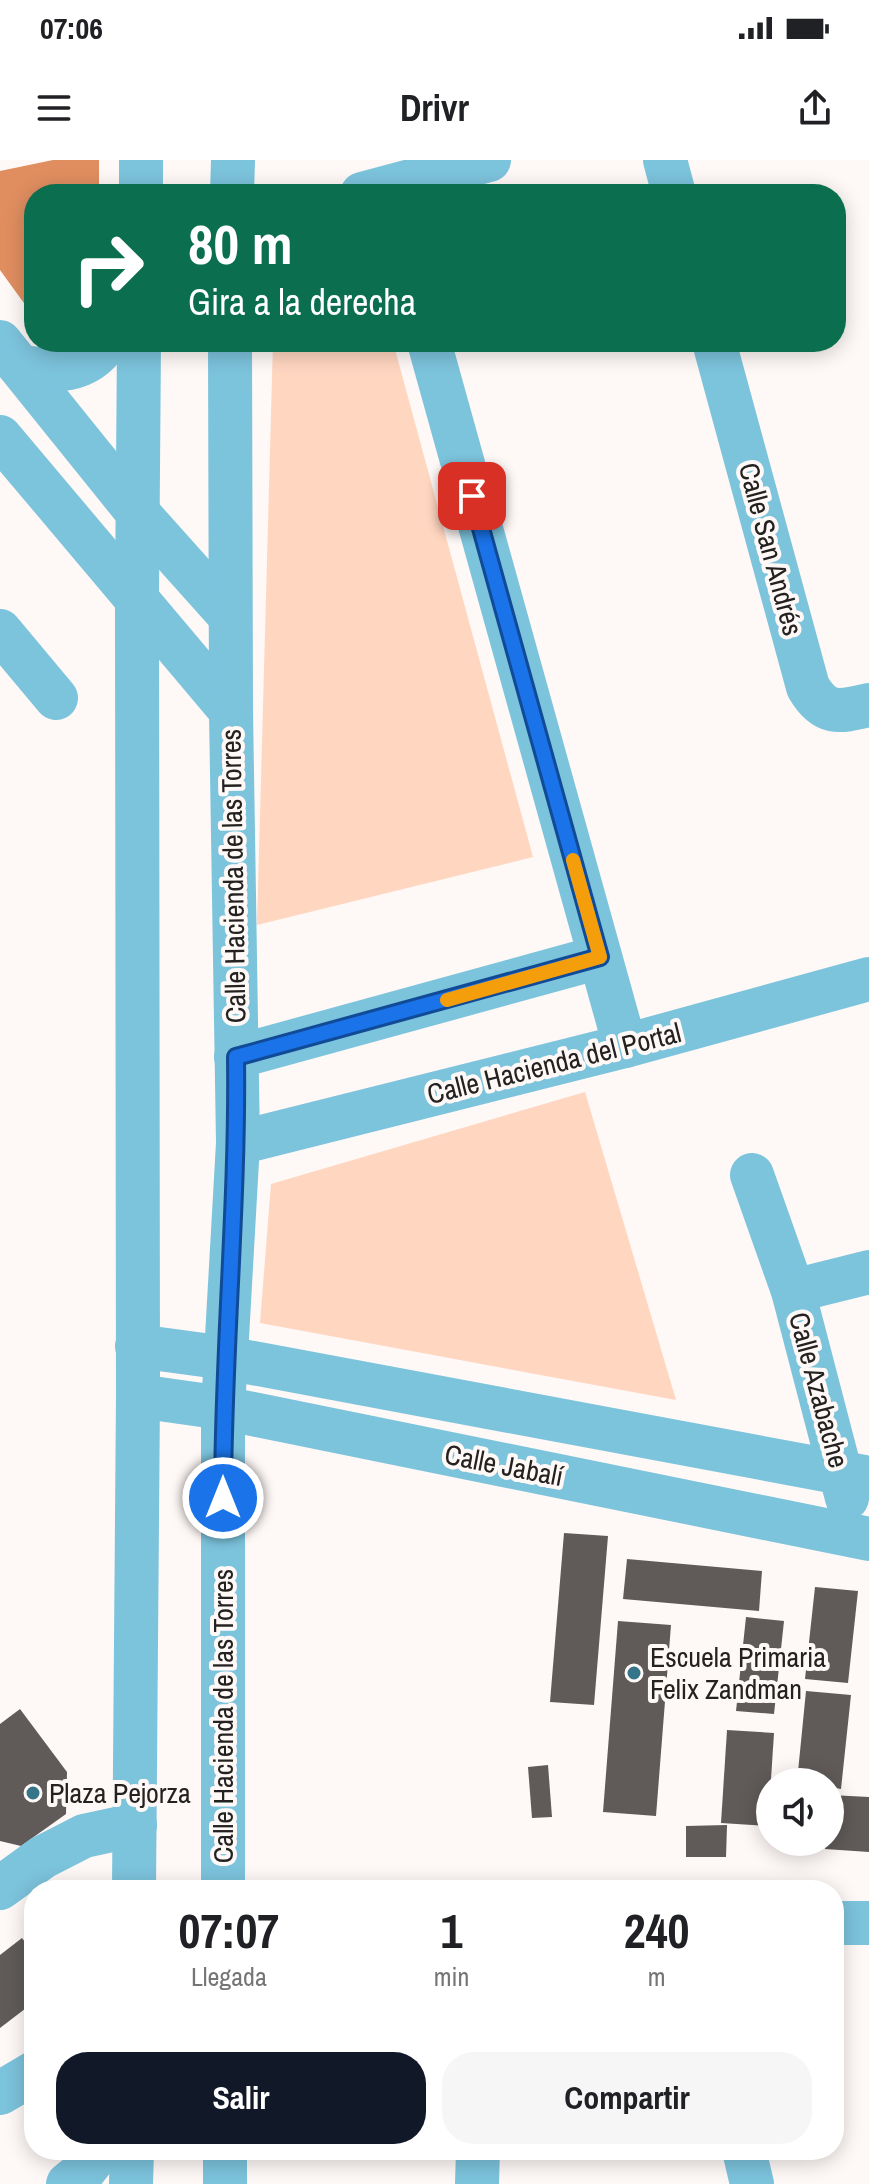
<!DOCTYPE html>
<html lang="es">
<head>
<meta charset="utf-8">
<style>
	body { margin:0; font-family:"Archivo Narrow",sans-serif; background:#f6f6f6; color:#202124; height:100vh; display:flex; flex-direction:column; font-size:30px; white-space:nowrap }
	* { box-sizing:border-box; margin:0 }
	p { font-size:26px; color:#757577 }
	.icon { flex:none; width:44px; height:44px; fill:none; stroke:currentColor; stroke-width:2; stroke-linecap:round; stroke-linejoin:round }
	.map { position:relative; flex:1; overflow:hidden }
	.panel { position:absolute; left:24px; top:1720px; width:820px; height:280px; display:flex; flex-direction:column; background:#fff; border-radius:32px; box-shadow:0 4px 20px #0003 }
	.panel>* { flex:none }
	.hud { position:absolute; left:24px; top:24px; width:822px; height:168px; border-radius:32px; box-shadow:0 4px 20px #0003; background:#0b6e4f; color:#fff; overflow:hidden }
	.controls { position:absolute; left:756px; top:1608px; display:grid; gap:16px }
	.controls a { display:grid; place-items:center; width:88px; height:88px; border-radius:50%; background:#fff; box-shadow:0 4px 20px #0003; font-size:40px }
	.pin { position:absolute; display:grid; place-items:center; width:68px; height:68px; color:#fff; margin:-34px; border-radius:16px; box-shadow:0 4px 12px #0006 }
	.me { position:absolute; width:88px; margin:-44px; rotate:0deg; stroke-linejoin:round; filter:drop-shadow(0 0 6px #0008) }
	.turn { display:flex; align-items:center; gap:28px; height:168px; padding:0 32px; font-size:36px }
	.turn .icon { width:104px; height:104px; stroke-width:2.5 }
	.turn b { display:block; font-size:56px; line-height:68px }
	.eta { display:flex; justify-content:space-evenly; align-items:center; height:136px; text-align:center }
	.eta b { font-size:48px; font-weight:700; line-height:56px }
	.action { display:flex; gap:16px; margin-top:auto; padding:16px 32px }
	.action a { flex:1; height:92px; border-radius:32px; background:#111827; color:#fff; font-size:32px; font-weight:700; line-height:92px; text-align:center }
	.action a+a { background:#f6f6f6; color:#202124 }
	.status { display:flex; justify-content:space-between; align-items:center; height:56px; padding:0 40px; background:#fff; direction:ltr }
	.status svg { height:22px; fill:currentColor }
	header { display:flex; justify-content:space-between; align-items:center; height:104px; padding:0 32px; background:#fff; font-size:36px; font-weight:700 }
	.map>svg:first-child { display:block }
	.green { fill:#ffd6c0 }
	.water { fill:#e08e60 }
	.building { fill:#605b59 }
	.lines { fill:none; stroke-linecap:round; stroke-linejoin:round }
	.minor { stroke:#7cc3dc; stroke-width:44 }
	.route-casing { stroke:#114b97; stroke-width:20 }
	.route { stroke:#1a73e8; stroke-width:14 }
	.slow { stroke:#f59e0b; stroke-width:14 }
	.poi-dot { fill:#36748a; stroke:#fef8f6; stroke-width:3 }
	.labels { text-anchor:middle; stroke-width:8; stroke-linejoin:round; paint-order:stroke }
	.street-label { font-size:28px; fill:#242221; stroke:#fef8f6 }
	.poi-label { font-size:28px; fill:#242221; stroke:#fef8f6; text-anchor:start }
</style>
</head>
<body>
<div class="status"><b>07:06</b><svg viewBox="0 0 49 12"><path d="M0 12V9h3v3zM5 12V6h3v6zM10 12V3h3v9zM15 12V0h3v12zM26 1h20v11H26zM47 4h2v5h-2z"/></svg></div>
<header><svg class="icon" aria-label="menu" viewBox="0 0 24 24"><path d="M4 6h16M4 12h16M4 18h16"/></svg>Drivr<svg class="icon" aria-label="share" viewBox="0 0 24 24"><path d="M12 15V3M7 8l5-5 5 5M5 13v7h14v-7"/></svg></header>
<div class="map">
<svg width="869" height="2024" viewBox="0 0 869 2024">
	<rect width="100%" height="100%" fill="#fef8f6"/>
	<g class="green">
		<polygon points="273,182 393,182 533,697 257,765"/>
		<polygon points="585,932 676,1240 260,1163 271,1024"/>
	</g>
	<polygon class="water" points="53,0 99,0 99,34 34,34 34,157 0,110 0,11"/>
	<g class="building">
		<polygon points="564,1373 608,1376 594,1545 550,1542"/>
		<polygon points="627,1399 762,1411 759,1451 623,1439"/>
		<polygon points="815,1427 858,1431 848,1523 805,1519"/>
		<polygon points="746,1457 784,1461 774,1554 736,1551"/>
		<polygon points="618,1461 671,1465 656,1656 603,1652"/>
		<polygon points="806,1531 851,1535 841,1629 830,1627 830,1622 797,1622"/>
		<polygon points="20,1549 67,1612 66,1654 21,1686 0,1681 0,1564"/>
		<polygon points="727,1570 774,1573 768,1666 721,1663"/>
		<polygon points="548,1605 552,1657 532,1658 528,1607"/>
		<polygon points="830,1635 869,1637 869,1692 825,1689 826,1682 830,1682"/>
		<polygon points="727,1665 726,1697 686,1697 686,1666"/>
		<polygon points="22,1778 34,1794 34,1842 0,1868 0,1795"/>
	</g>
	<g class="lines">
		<g class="minor">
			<polyline points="665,0 674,34"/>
			<polyline points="141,34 141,0"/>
			<polyline points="232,34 233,0"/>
			<polyline points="362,34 489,0"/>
			<polyline points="0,182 137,352 230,456"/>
			<polyline points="429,182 625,886"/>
			<path d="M714 182 808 527C825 556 839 552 869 545"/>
			<path d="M20 206C54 213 86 213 107 182"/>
			<polyline points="0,277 231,551"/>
			<polyline points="0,471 56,538"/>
			<polyline points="236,897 600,797"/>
			<polyline points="238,983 625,886 869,819"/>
			<polyline points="752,1015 793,1131 847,1338"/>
			<polyline points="793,1131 869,1112"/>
			<polyline points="137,1186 226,1198 869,1318"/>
			<polyline points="138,1236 223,1248 869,1379"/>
			<polyline points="0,1728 43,1697 84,1676 135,1665"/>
			<polyline points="134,1730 138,1236 137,436 139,182"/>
			<polyline points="223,1730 223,1248 238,983 231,551 230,182"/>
			<polyline points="834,1763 869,1763"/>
			<polyline points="0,1933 34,1913"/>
			<polyline points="225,1990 225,2024"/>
			<polyline points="744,1990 752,2024"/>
			<polyline points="68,2024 83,2012 100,1990"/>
			<polyline points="131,2024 132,1990"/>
			<polyline points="477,2024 478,1990"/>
		</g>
	</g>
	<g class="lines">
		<g class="route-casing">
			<path id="route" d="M223 1338C223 1191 238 1044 236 897L600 797 472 336"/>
		</g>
		<use href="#route" class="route"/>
		<polyline class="slow" points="447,840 600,797 573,700"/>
	</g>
	<g class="poi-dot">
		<circle cx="634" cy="1513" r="8"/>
		<circle cx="33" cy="1633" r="8"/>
	</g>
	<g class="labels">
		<g class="street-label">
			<text transform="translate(771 389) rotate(75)" y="10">Calle San Andrés</text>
			<text transform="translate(233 716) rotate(-91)" y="10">Calle Hacienda de las Torres</text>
			<text transform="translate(554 903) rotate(-14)" y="10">Calle Hacienda del Portal</text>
			<text transform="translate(819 1230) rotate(75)" y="10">Calle Azabache</text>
			<text transform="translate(504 1305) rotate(11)" y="10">Calle Jabalí</text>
			<text transform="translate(223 1556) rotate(-90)" y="10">Calle Hacienda de las Torres</text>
		</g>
		<g class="poi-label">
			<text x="650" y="1507">Escuela Primaria<tspan x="650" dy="32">Felix Zandman</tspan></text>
			<text x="49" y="1643">Plaza Pejorza</text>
		</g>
	</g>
</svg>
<div class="controls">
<a><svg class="icon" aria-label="sound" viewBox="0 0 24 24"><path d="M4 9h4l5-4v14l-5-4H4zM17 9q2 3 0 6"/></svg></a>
</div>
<div class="pin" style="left:472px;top:336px;background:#d93025"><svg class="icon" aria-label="arrive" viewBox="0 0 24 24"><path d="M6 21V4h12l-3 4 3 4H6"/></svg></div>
<svg class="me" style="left:223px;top:1338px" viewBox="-20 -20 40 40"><circle r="17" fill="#1a73e8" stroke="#fff" stroke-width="3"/><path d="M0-11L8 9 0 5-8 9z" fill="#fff"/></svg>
<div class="hud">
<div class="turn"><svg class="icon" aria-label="right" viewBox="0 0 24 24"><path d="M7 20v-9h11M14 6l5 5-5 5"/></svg><div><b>80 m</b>Gira a la derecha</div></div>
</div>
<section class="panel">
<div class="eta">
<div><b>07:07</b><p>Llegada</p></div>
<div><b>1</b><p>min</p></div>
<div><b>240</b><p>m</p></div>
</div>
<div class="action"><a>Salir</a><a>Compartir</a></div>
</section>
</div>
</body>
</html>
